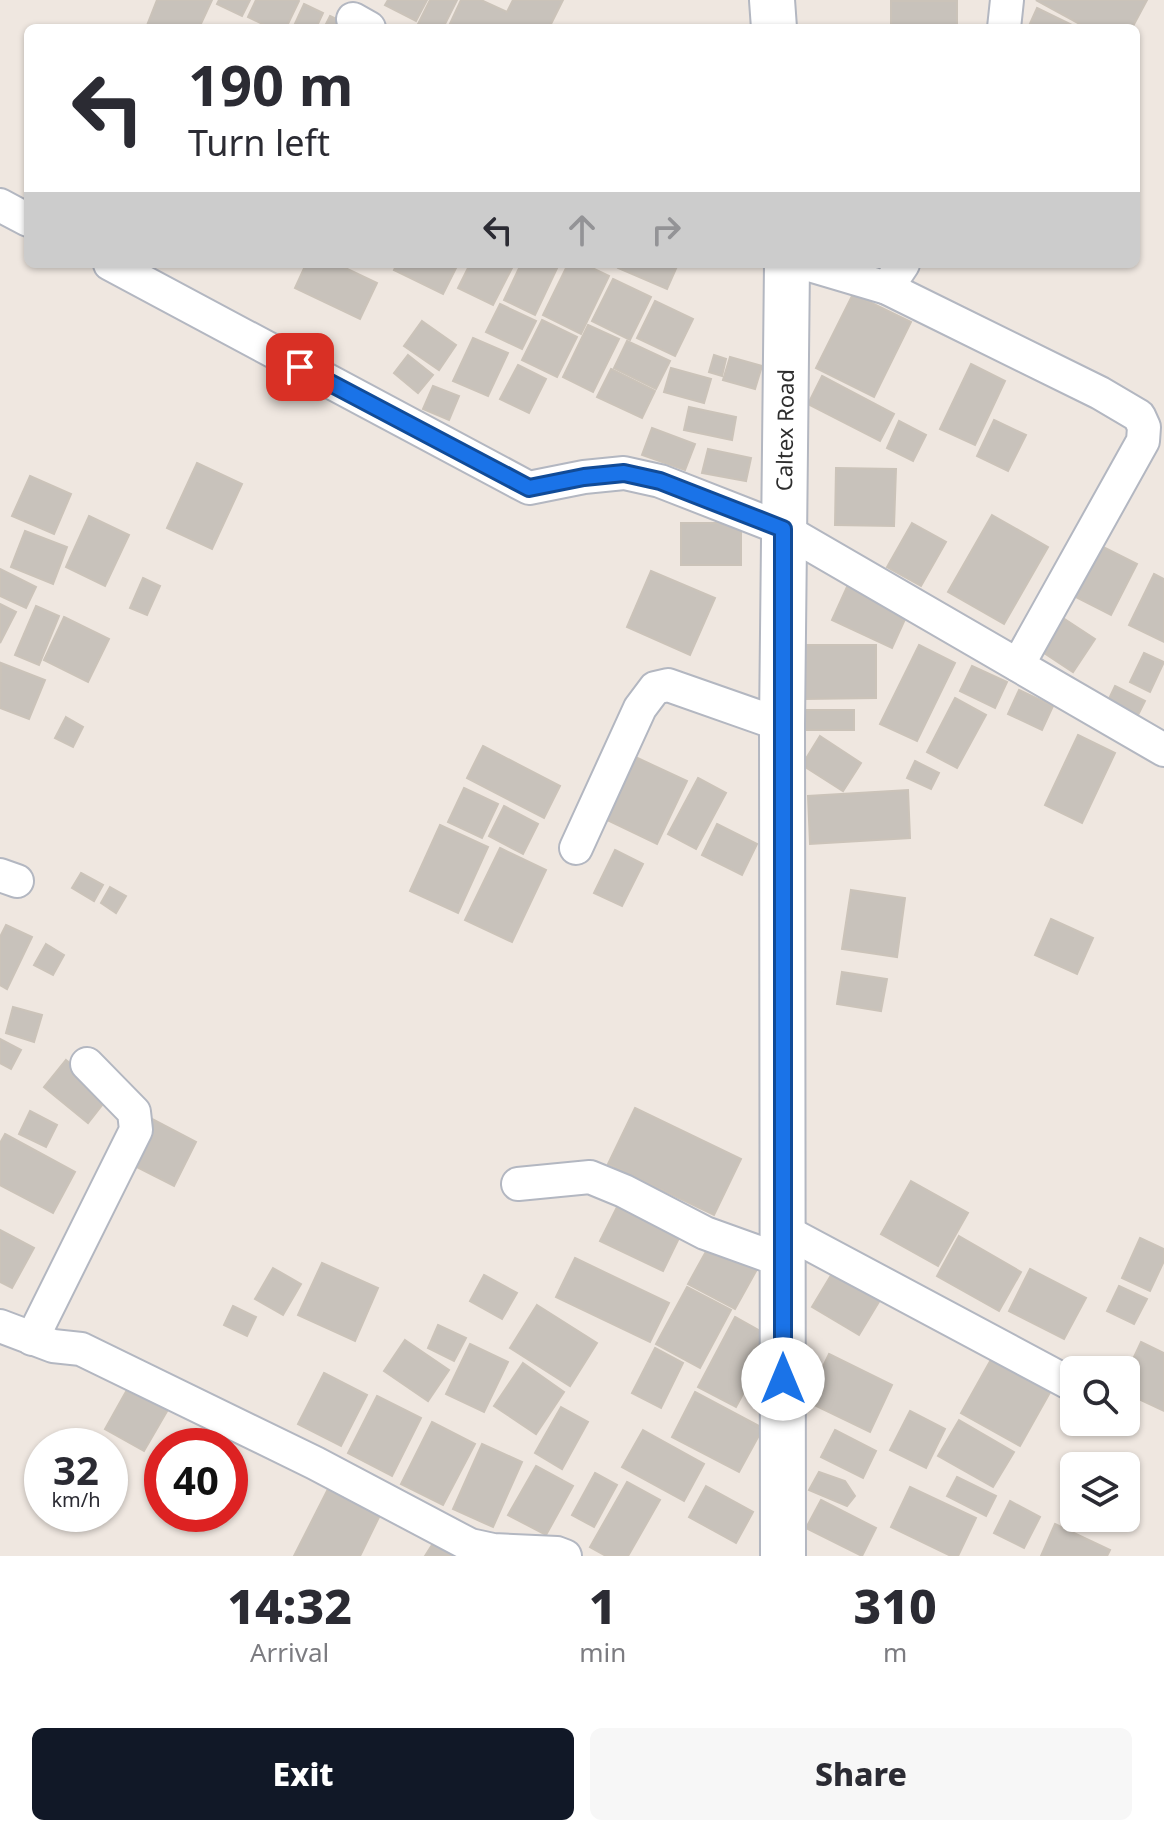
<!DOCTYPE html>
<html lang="en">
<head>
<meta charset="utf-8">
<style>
	body { margin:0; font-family:"Noto Sans",sans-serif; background:#f7f7f7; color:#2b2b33; height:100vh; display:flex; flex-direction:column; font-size:30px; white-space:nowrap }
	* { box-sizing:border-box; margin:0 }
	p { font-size:26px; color:#7c7c81 }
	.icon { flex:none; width:44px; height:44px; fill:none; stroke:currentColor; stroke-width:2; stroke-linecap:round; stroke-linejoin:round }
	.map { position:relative; height:1556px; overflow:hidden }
	.panel { display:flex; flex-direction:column; background:#fff; flex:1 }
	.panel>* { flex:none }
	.guide { position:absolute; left:24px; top:24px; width:1116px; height:244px; border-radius:12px; box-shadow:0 2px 6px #0004; background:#fff; color:#2b2b33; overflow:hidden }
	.tools { position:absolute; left:1060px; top:1356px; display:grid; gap:16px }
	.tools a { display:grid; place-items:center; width:80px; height:80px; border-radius:12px; background:#fff; box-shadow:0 2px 6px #0004; font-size:40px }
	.speed { position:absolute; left:24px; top:1428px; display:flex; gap:16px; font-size:40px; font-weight:700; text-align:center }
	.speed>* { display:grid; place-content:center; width:104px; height:104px; border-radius:50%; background:#fff; box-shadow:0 2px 6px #0004; line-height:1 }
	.speed small { font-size:20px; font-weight:400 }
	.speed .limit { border:12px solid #d22; background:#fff; color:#111 }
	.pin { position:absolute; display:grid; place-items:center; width:68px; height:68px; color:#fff; margin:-34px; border-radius:16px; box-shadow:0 4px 12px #0006 }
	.me { position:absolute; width:88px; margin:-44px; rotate:0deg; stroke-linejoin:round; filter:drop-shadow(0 0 6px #0008) }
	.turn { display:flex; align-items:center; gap:28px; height:168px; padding:0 32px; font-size:36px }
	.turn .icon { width:104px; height:104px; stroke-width:2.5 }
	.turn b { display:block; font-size:56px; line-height:68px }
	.lanes { display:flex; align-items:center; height:76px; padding:0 32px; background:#0003; justify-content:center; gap:40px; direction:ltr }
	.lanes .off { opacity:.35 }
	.eta { display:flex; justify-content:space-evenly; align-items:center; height:136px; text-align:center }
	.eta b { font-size:48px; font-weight:800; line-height:56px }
	.cta { display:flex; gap:16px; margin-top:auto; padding:16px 32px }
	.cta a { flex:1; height:92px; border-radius:12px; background:#111827; color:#fff; font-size:32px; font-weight:800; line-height:92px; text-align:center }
	.cta a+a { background:#f7f7f7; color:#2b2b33 }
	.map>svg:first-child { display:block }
	.building { fill:#c8c2bb; stroke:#cbc3b9; stroke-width:2 }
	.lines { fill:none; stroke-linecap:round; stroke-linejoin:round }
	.street-casing { stroke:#b3b7c1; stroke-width:36 }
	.secondary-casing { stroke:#b3b7c1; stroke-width:48 }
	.street { stroke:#fff; stroke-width:32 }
	.secondary { stroke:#fff; stroke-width:44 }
	.route-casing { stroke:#114b97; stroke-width:20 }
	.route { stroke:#1a73e8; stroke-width:14 }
	.labels { text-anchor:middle; stroke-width:6; stroke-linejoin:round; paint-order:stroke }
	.street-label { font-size:22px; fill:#2d2d2d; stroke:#fff }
</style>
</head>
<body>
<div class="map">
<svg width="1164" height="1556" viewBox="0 0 1164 1556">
	<rect width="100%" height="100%" fill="#efe7e0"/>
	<g class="building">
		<polygon points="157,0 212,0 199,28 146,28"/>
		<polygon points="219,0 250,0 242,16 217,4"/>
		<polygon points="256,0 298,0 299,1 286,28 271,28 248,17"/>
		<polygon points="388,0 427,0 416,21 385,5"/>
		<polygon points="430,0 457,0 443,28 417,26"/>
		<polygon points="461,0 481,0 507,12 513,0 563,0 549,28 448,28"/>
		<polygon points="1036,0 1147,0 1132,28 1087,28"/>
		<rect x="891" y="1" width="66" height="27"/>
		<polygon points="304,4 323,13 316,28 293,28"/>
		<polygon points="1037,8 1078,28 1028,28"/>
		<polygon points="330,16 354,28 324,28"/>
		<polygon points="306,264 337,264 377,283 360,319 295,288"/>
		<polygon points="397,264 458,264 443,294 394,270"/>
		<polygon points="470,264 514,264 493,305 458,288"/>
		<polygon points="521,264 559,264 535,315 504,300"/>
		<polygon points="568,264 584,264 609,276 581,334 543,315"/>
		<polygon points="619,264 678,264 667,289 618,268"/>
		<polygon points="613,279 651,297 630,340 592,321"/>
		<polygon points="853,294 911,322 874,397 816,368"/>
		<polygon points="655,301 693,319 675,356 637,338"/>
		<polygon points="500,304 536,321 522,349 486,332"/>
		<polygon points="542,320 577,337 557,377 522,360"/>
		<polygon points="422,321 456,345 439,370 404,346"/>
		<polygon points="588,325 619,339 593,392 563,377"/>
		<polygon points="473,338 508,353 488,396 453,381"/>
		<polygon points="627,341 670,361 656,389 614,368"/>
		<polygon points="408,355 433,375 418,393 394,373"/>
		<polygon points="714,355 726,359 722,376 709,372"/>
		<polygon points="730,357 762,366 755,389 723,380"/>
		<polygon points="971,364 1005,381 975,445 940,429"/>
		<polygon points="518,365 546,379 529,413 500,399"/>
		<polygon points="671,368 711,379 704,403 664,392"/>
		<polygon points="611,369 655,391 642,418 597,397"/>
		<polygon points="822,376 894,414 880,441 808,404"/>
		<polygon points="433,386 459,396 449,420 423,409"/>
		<polygon points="689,407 736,417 732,440 684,430"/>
		<polygon points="994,420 1026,435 1008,471 977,456"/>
		<polygon points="899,421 926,435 913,461 887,448"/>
		<polygon points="652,428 695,444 685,470 642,455"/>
		<polygon points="708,449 751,458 746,481 702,473"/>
		<polygon points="197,463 242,484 212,549 167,528"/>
		<polygon points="836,468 896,469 894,526 835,525"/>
		<polygon points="30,476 71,494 54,534 12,516"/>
		<polygon points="992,515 1048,547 1004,624 948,592"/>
		<polygon points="89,516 129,535 105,586 66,567"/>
		<rect x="681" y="523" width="60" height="42"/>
		<polygon points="912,523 946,542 921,586 887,567"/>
		<polygon points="25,531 67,547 53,584 11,567"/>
		<polygon points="1097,544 1137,564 1111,615 1072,595"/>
		<polygon points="0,569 36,587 26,608 0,596"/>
		<polygon points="651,571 715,598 690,655 627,627"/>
		<polygon points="1154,574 1164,579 1164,642 1129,625"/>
		<polygon points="143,578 160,586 147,615 130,608"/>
		<polygon points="851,578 911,606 892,648 832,620"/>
		<polygon points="0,604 16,612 0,643"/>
		<polygon points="36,606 59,616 39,665 15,655"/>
		<polygon points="1060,616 1095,639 1073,672 1038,649"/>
		<polygon points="64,617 109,639 88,682 44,660"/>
		<polygon points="806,645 876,645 876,698 806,699"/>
		<polygon points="919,645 955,663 917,741 880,724"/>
		<polygon points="1144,653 1164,662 1150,692 1130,682"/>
		<polygon points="1,663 45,680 29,719 0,708"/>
		<polygon points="972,666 1007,682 995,708 960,691"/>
		<polygon points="1115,686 1145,701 1137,717 1107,703"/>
		<polygon points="1019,690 1053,706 1042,730 1008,714"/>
		<polygon points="955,698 986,715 957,768 927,752"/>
		<rect x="798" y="710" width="56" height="20"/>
		<polygon points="66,717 83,727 73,747 55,738"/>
		<polygon points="1078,735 1115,753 1082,823 1045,805"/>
		<polygon points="820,736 861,763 843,791 802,765"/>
		<polygon points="483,746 560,786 544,818 467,778"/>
		<polygon points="631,755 687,781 657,844 601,817"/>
		<polygon points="915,761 939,773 931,789 907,778"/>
		<polygon points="698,778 726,793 696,849 668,834"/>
		<polygon points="464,788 498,804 482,838 448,822"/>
		<polygon points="908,790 910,838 810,844 808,796"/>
		<polygon points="504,806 538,824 523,854 489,836"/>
		<polygon points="717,824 757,844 742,875 702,855"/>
		<polygon points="440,825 488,847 458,913 410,891"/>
		<polygon points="500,848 546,870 512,942 465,920"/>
		<polygon points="615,850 643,864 622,906 594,893"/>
		<polygon points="81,873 103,885 94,901 72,888"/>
		<polygon points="110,887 126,896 116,913 101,903"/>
		<polygon points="851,890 905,898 897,957 842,949"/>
		<polygon points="1051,919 1093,938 1077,974 1035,955"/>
		<polygon points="6,925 32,937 7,989 0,985 0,937"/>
		<polygon points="46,944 64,955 53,975 34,965"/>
		<polygon points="842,972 887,979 881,1011 837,1004"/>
		<polygon points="13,1007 42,1015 34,1042 6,1033"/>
		<polygon points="0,1039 21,1050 11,1069 0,1063"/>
		<polygon points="66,1060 110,1095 88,1123 44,1087"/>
		<polygon points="635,1108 741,1159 714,1215 608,1164"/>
		<polygon points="30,1111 57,1125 46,1147 19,1134"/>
		<polygon points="152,1119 196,1142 174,1186 129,1163"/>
		<polygon points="5,1134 75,1172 53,1213 0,1185 0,1143"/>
		<polygon points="911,1181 968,1213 938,1266 881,1234"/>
		<polygon points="618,1205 680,1236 663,1271 600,1241"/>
		<polygon points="0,1230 34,1248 12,1288 0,1282"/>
		<polygon points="959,1236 1021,1272 999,1311 937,1276"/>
		<polygon points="714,1237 761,1262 735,1309 688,1284"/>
		<polygon points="1140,1238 1164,1249 1164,1261 1150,1291 1122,1278"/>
		<polygon points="575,1258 669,1303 650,1342 556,1297"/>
		<polygon points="839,1262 886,1290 859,1335 812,1307"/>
		<polygon points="322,1263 378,1288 355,1341 298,1315"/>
		<polygon points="273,1268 301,1284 283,1315 255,1299"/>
		<polygon points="1030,1269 1086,1298 1064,1339 1009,1311"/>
		<polygon points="484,1275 517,1293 502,1319 470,1301"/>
		<polygon points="1119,1286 1147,1299 1134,1324 1107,1311"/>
		<polygon points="687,1287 731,1310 700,1368 656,1344"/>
		<polygon points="537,1305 597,1343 570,1386 510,1348"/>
		<polygon points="233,1306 256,1317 247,1336 224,1325"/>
		<polygon points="735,1317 773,1338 736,1407 698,1387"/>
		<polygon points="438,1325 466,1338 454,1361 428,1348"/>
		<polygon points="405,1340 449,1370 428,1401 384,1371"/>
		<polygon points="1141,1342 1164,1353 1164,1411 1126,1393 1126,1374"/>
		<polygon points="470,1344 508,1362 484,1412 446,1394"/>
		<polygon points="998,1347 1057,1380 1020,1446 961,1413"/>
		<polygon points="655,1348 683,1363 661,1408 632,1393"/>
		<polygon points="829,1354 892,1385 870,1432 806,1401"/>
		<polygon points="523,1363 564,1392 536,1434 494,1406"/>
		<polygon points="324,1373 367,1395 341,1446 298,1424"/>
		<polygon points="133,1379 173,1401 144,1451 105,1429"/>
		<polygon points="695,1392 763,1428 739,1472 672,1437"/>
		<polygon points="377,1396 421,1418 392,1476 348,1453"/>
		<polygon points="561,1407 588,1422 562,1469 535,1453"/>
		<polygon points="910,1411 945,1429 926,1468 890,1450"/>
		<polygon points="959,1420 1014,1452 993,1487 938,1456"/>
		<polygon points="432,1422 475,1444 443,1505 401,1484"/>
		<polygon points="643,1430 704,1464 684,1501 622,1467"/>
		<polygon points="835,1430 876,1451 863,1478 821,1457"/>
		<polygon points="482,1444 522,1462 493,1527 453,1509"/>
		<polygon points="536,1466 573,1486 546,1535 508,1515"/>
		<polygon points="819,1472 845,1481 855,1496 847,1506 809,1490"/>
		<polygon points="595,1473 617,1485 594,1527 572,1515"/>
		<polygon points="957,1477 996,1496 986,1516 947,1496"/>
		<polygon points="627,1482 660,1500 628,1556 606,1556 590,1547"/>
		<polygon points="330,1485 382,1511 360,1556 294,1556"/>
		<polygon points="706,1486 753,1512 736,1543 689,1517"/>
		<polygon points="910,1487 976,1518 958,1556 951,1556 891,1527"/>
		<polygon points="821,1500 876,1528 862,1556 806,1528"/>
		<polygon points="1010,1501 1040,1517 1024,1548 994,1533"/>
		<polygon points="1055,1524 1110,1550 1107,1556 1041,1556"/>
		<polygon points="437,1537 468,1556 425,1556"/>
	</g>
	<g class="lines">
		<g class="street-casing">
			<g id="street">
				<polyline points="353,19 369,28"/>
				<polyline points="1004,28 1007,0"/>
				<polyline points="0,205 28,220"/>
				<polyline points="110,264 529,488 584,477 624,473 660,481 783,529 1164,750"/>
				<polyline points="806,264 887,288 1100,393 1139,416 1144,427 1143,441 1018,665"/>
				<polyline points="887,288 903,264"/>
				<polyline points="576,848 640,708 655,688 668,685 782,725"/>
				<polyline points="0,875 17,881"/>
				<polyline points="518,1184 590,1177 624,1191 705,1233 783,1261"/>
				<polyline points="783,1230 1071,1384"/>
				<polyline points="0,1326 53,1346 81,1349 315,1463 470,1545 493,1550 557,1553 565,1556"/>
				<polyline points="32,1339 136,1130 134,1112 87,1064"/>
			</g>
		</g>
		<g class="secondary-casing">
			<g id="secondary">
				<polyline points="772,0 774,28"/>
				<polyline points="783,1556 782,725 787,264"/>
			</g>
		</g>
		<use href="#street" class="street"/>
		<use href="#secondary" class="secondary"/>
	</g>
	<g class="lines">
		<g class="route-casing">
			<polyline id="route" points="300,367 529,488 584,477 624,473 660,481 783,529 783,1379"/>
		</g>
		<use href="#route" class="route"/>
	</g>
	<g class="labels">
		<g class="street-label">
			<text transform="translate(785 430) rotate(-89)" y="8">Caltex Road</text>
		</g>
	</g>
</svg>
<div class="tools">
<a><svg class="icon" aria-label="search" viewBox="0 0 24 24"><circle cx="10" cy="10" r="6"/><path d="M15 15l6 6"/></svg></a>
<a><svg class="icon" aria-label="layers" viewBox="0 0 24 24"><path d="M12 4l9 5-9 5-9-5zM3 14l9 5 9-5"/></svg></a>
</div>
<div class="speed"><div>32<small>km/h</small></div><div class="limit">40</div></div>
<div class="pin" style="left:300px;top:367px;background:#d93025"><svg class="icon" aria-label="arrive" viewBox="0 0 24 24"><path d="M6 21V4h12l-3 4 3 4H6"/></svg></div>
<svg class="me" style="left:783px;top:1379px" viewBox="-20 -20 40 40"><circle r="19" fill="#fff"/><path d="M0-13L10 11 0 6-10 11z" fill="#1a73e8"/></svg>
<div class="guide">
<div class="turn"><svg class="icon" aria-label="left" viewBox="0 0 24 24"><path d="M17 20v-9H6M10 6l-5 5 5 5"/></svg><div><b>190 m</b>Turn left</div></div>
<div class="lanes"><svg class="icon" aria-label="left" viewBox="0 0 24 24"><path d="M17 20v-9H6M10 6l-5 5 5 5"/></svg><svg class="icon off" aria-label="ahead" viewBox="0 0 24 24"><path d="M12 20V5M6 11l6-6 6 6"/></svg><svg class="icon off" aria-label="right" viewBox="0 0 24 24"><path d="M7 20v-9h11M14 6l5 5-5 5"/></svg></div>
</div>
</div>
<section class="panel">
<div class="eta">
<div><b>14:32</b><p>Arrival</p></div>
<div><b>1</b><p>min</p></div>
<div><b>310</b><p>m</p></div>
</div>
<div class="cta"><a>Exit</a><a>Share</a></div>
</section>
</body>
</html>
